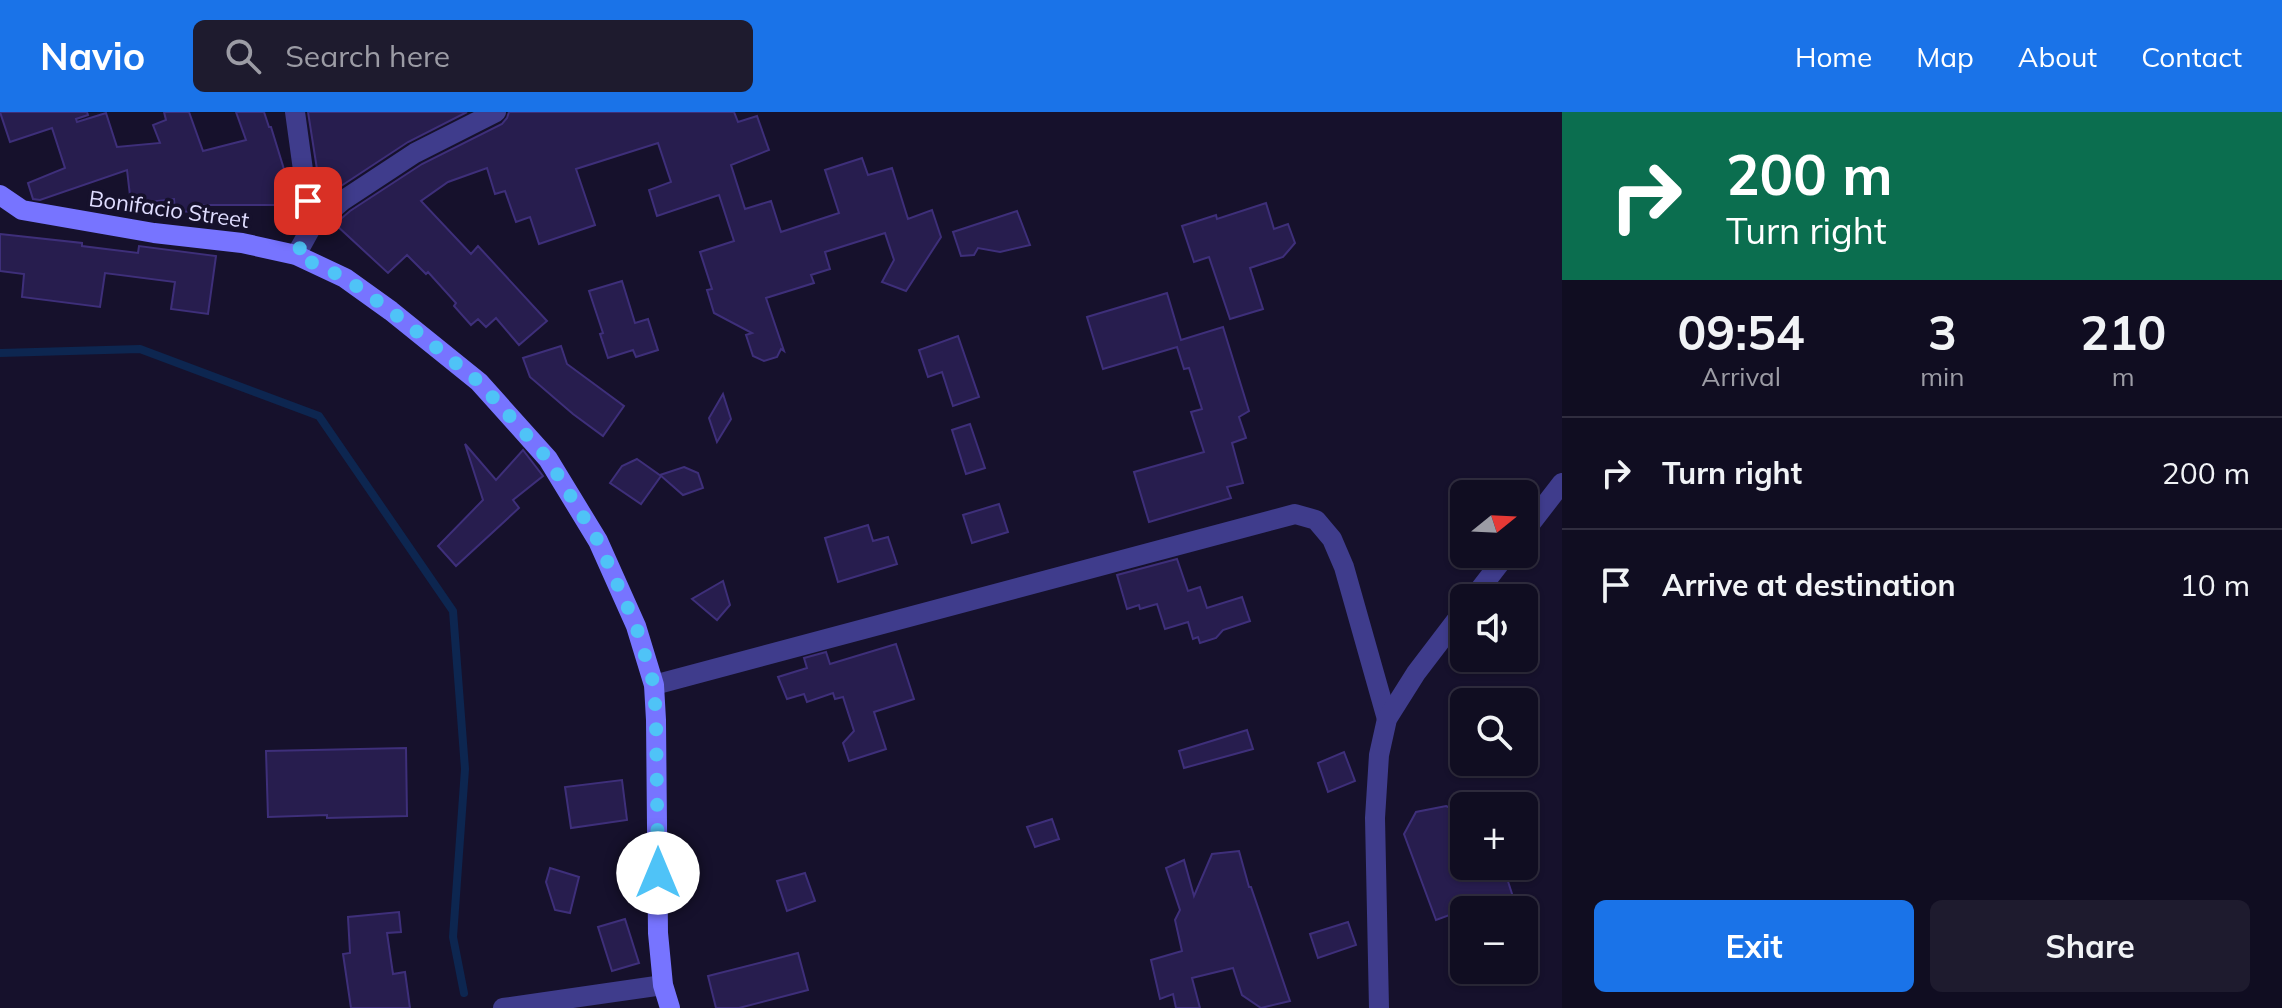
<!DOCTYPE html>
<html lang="en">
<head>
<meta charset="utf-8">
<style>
	body { margin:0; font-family:Mulish,sans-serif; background:#1e1b2e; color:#f1f3f6; height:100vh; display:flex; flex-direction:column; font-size:30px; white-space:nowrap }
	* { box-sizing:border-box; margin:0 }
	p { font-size:26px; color:#9c9ca5 }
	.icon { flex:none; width:44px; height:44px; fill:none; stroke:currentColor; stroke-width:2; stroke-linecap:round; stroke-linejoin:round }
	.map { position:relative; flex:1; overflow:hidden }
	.sheet { display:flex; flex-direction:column; background:#100d21; width:720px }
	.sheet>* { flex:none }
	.hud { background:#0b6e4f; color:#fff; overflow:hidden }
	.needle { width:52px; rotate:72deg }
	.buttons { position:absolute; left:1450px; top:368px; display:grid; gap:16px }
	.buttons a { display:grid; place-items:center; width:88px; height:88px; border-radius:12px; background:#100d21; box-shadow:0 2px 6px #0004,0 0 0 2px #302d3f; font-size:40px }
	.pin { position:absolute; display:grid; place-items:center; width:68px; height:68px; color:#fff; margin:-34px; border-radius:16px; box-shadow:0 4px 12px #0006 }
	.me { position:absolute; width:88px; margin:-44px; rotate:0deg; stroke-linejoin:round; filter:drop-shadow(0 0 6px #0008) }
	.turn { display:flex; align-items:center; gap:28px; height:168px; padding:0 32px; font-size:36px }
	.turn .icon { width:104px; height:104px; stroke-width:2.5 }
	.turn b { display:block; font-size:56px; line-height:68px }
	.eta { display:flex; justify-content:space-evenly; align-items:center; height:136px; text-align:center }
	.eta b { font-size:48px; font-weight:700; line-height:56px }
	.primary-button { display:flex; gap:16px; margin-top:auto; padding:16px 32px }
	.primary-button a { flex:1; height:92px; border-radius:12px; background:#1a73e8; color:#fff; font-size:32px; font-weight:700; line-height:92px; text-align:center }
	.primary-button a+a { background:#1e1b2e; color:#f1f3f6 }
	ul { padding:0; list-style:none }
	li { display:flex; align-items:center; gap:24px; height:112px; padding:0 32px; border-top:2px solid #302d3f }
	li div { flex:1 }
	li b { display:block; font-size:30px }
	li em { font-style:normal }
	header { display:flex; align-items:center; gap:48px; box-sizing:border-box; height:112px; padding:0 40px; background:#1a73e8; color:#fff }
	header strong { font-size:38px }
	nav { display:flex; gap:44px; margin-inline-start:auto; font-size:28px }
	.search { width:560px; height:72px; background:#1e1b2e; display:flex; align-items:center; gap:20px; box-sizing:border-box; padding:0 28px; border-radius:12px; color:#9c9ca5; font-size:30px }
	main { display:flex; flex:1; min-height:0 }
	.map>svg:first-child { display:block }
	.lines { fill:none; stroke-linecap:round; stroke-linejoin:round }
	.stream { stroke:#0d2650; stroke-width:8 }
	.building { fill:#271d4e; stroke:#3e2f7a; stroke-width:2 }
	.street { stroke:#3f3c8c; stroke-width:20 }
	.secondary { stroke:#7774ff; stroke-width:20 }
	.route { stroke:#4fc3f7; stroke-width:14; stroke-dasharray:0 25.2 }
	.labels { text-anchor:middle; stroke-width:7; stroke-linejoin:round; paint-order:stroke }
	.street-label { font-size:22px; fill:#e0ddff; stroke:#16112c }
</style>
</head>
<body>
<header>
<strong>Navio</strong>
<div class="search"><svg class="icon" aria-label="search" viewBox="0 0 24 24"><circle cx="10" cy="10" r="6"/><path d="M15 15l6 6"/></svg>Search here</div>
<nav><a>Home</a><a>Map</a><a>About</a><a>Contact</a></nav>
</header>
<main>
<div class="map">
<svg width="1562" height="896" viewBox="0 0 1562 896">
	<rect width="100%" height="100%" fill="#16112c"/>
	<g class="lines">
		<polyline class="stream" points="0,241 140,237 319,304 453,499 465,657 453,825 464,881"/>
	</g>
	<g class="building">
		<polygon points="0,0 87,0 88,3 76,7 77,10 106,1 117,35 160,31 153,13 166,8 164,0 189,0 203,39 246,28 236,0 264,0 269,15 271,15 295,93 204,93 204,99 175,100 174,87 131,92 127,58 40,88 33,87 28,71 65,56 52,16 10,30"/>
		<polygon points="308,0 467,0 408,30 335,78 322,89"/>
		<polygon points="509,0 734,0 738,10 757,4 769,38 731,53 745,97 771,89 781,120 839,101 825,58 862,46 868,63 892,56 908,107 932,98 941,125 906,179 882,170 894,148 885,121 825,140 830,157 811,163 814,171 766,186 784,239 781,237 777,245 764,249 753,244 746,223 752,221 714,201 707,178 712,177 700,140 734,129 719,83 657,104 649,78 671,70 658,31 576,57 595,113 539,132 530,105 516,110 505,79 495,82 487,56 448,70 421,89 471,142 478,134 547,209 519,233 496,206 486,215 478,207 471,213 454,194 456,191 428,160 426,162 407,143 388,161 335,112 350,99 422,52 502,12 507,6"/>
		<polygon points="1266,91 1274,117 1288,112 1295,131 1283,145 1250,156 1263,197 1230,207 1209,145 1194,150 1182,114 1216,103 1217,107"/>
		<polygon points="1017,99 1030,133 1000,140 978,136 974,143 961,144 953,120"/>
		<polygon points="0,122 82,131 82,134 138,141 139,134 216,144 208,202 171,197 175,170 105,161 100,195 22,185 24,162 0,159"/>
		<polygon points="622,169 635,211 648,207 658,238 636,245 633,238 608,246 600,222 603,221 589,179"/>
		<polygon points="1167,181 1181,228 1223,215 1249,299 1239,305 1246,326 1232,331 1243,371 1227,375 1231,386 1149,410 1134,360 1204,340 1191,300 1202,297 1189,256 1184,257 1177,235 1103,257 1087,205"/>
		<polygon points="958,224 979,285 953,294 942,260 928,265 919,238"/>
		<polygon points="561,234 567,252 624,294 603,324 573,302 530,265 523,246"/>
		<polygon points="723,282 731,307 717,330 709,306"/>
		<polygon points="970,312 985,356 966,362 952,318"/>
		<polygon points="465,332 496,368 523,338 543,364 513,388 519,396 456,454 438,434 483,388"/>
		<polygon points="637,347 661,364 641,392 610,371 622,354"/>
		<polygon points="684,355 698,361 703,376 683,383 660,363"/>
		<polygon points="999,392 1008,420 972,431 963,403"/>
		<polygon points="868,413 873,429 888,425 897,452 838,470 825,426"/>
		<polygon points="1177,447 1188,479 1200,475 1207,496 1242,485 1250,509 1223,518 1216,526 1200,531 1198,525 1193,527 1188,510 1165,517 1157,492 1140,497 1139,493 1127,497 1117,463"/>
		<polygon points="723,469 730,493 717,508 692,487"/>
		<polygon points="896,532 914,587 874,600 886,637 849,649 843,631 854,619 843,585 835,587 833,581 807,590 804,582 787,587 778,565 807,556 804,546 826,540 830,552"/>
		<polygon points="1247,618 1253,637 1184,656 1179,639"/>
		<polygon points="406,636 407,704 327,706 327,703 268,705 266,639"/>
		<polygon points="1344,640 1355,669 1328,680 1318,651"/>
		<polygon points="622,668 627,708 571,716 565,675"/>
		<polygon points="1446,694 1455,698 1464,725 1464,754 1503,754 1515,791 1490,798 1463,798 1436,808 1404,722 1416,700"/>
		<polygon points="1052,707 1059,727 1035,735 1027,715"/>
		<polygon points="1239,739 1249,775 1251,775 1290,889 1261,896 1242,883 1233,856 1192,866 1200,896 1176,896 1173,882 1160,887 1151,848 1182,839 1175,808 1180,798 1166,756 1184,748 1194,784 1212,742"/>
		<polygon points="550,756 579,765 570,801 555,798 546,770"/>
		<polygon points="805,761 815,789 787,799 777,769"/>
		<polygon points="399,800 401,820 387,821 393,862 405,860 410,896 351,896 343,842 350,841 348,805"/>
		<polygon points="625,807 639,851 612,859 598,815"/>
		<polygon points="1348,810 1356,833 1318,846 1310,822"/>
		<polygon points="798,841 808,878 739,896 716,896 708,864"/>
	</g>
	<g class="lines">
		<g class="street">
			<polyline points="295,0 311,116"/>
			<polyline points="296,143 311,116 342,89 415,41 496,0"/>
			<polyline points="1524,420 1562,371"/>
			<polyline points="1473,486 1507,442"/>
			<polyline points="654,573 1295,402 1316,408 1332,427 1344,455 1387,607"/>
			<polyline points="503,896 663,873"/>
			<polyline points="1379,896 1375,706 1379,643 1387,607 1416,561 1464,498"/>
		</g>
		<polyline class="secondary" points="0,83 22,98 154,121 242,131 296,143 345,166 391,199 479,270 548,347 598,429 636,514 654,573 656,608 658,821 663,873 670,896"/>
	</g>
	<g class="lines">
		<polyline class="route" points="308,89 311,116 296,143 345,166 391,199 479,270 548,347 598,429 636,514 654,573 656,608 658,761"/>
	</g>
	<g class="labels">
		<g class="street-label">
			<text transform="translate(169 97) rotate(8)" y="8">Bonifacio Street</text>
		</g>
	</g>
</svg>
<div class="buttons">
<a><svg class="needle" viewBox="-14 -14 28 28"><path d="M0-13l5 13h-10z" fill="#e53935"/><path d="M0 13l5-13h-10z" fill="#9c9ca5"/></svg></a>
<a><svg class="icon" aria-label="sound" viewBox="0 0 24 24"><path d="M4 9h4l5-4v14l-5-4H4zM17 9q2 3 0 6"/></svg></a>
<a><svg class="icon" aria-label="search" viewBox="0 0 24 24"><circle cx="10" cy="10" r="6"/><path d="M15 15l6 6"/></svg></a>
<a>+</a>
<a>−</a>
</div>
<div class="pin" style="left:308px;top:89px;background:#d93025"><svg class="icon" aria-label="arrive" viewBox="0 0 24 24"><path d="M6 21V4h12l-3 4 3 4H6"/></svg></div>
<svg class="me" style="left:658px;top:761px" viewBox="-20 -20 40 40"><circle r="19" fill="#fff"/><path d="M0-13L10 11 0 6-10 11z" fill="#4fc3f7"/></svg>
</div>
<section class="sheet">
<div class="hud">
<div class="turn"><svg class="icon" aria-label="right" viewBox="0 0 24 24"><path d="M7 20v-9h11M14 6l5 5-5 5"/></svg><div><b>200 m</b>Turn right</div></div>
</div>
<div class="eta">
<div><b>09:54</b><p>Arrival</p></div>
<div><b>3</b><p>min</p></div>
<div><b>210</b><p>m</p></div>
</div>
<ul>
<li><svg class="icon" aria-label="right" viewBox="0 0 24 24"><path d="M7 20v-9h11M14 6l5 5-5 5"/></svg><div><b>Turn right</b></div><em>200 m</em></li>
<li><svg class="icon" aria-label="arrive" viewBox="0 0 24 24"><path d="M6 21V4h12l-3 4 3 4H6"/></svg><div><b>Arrive at destination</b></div><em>10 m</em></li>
</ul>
<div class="primary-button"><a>Exit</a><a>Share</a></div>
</section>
</main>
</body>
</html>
